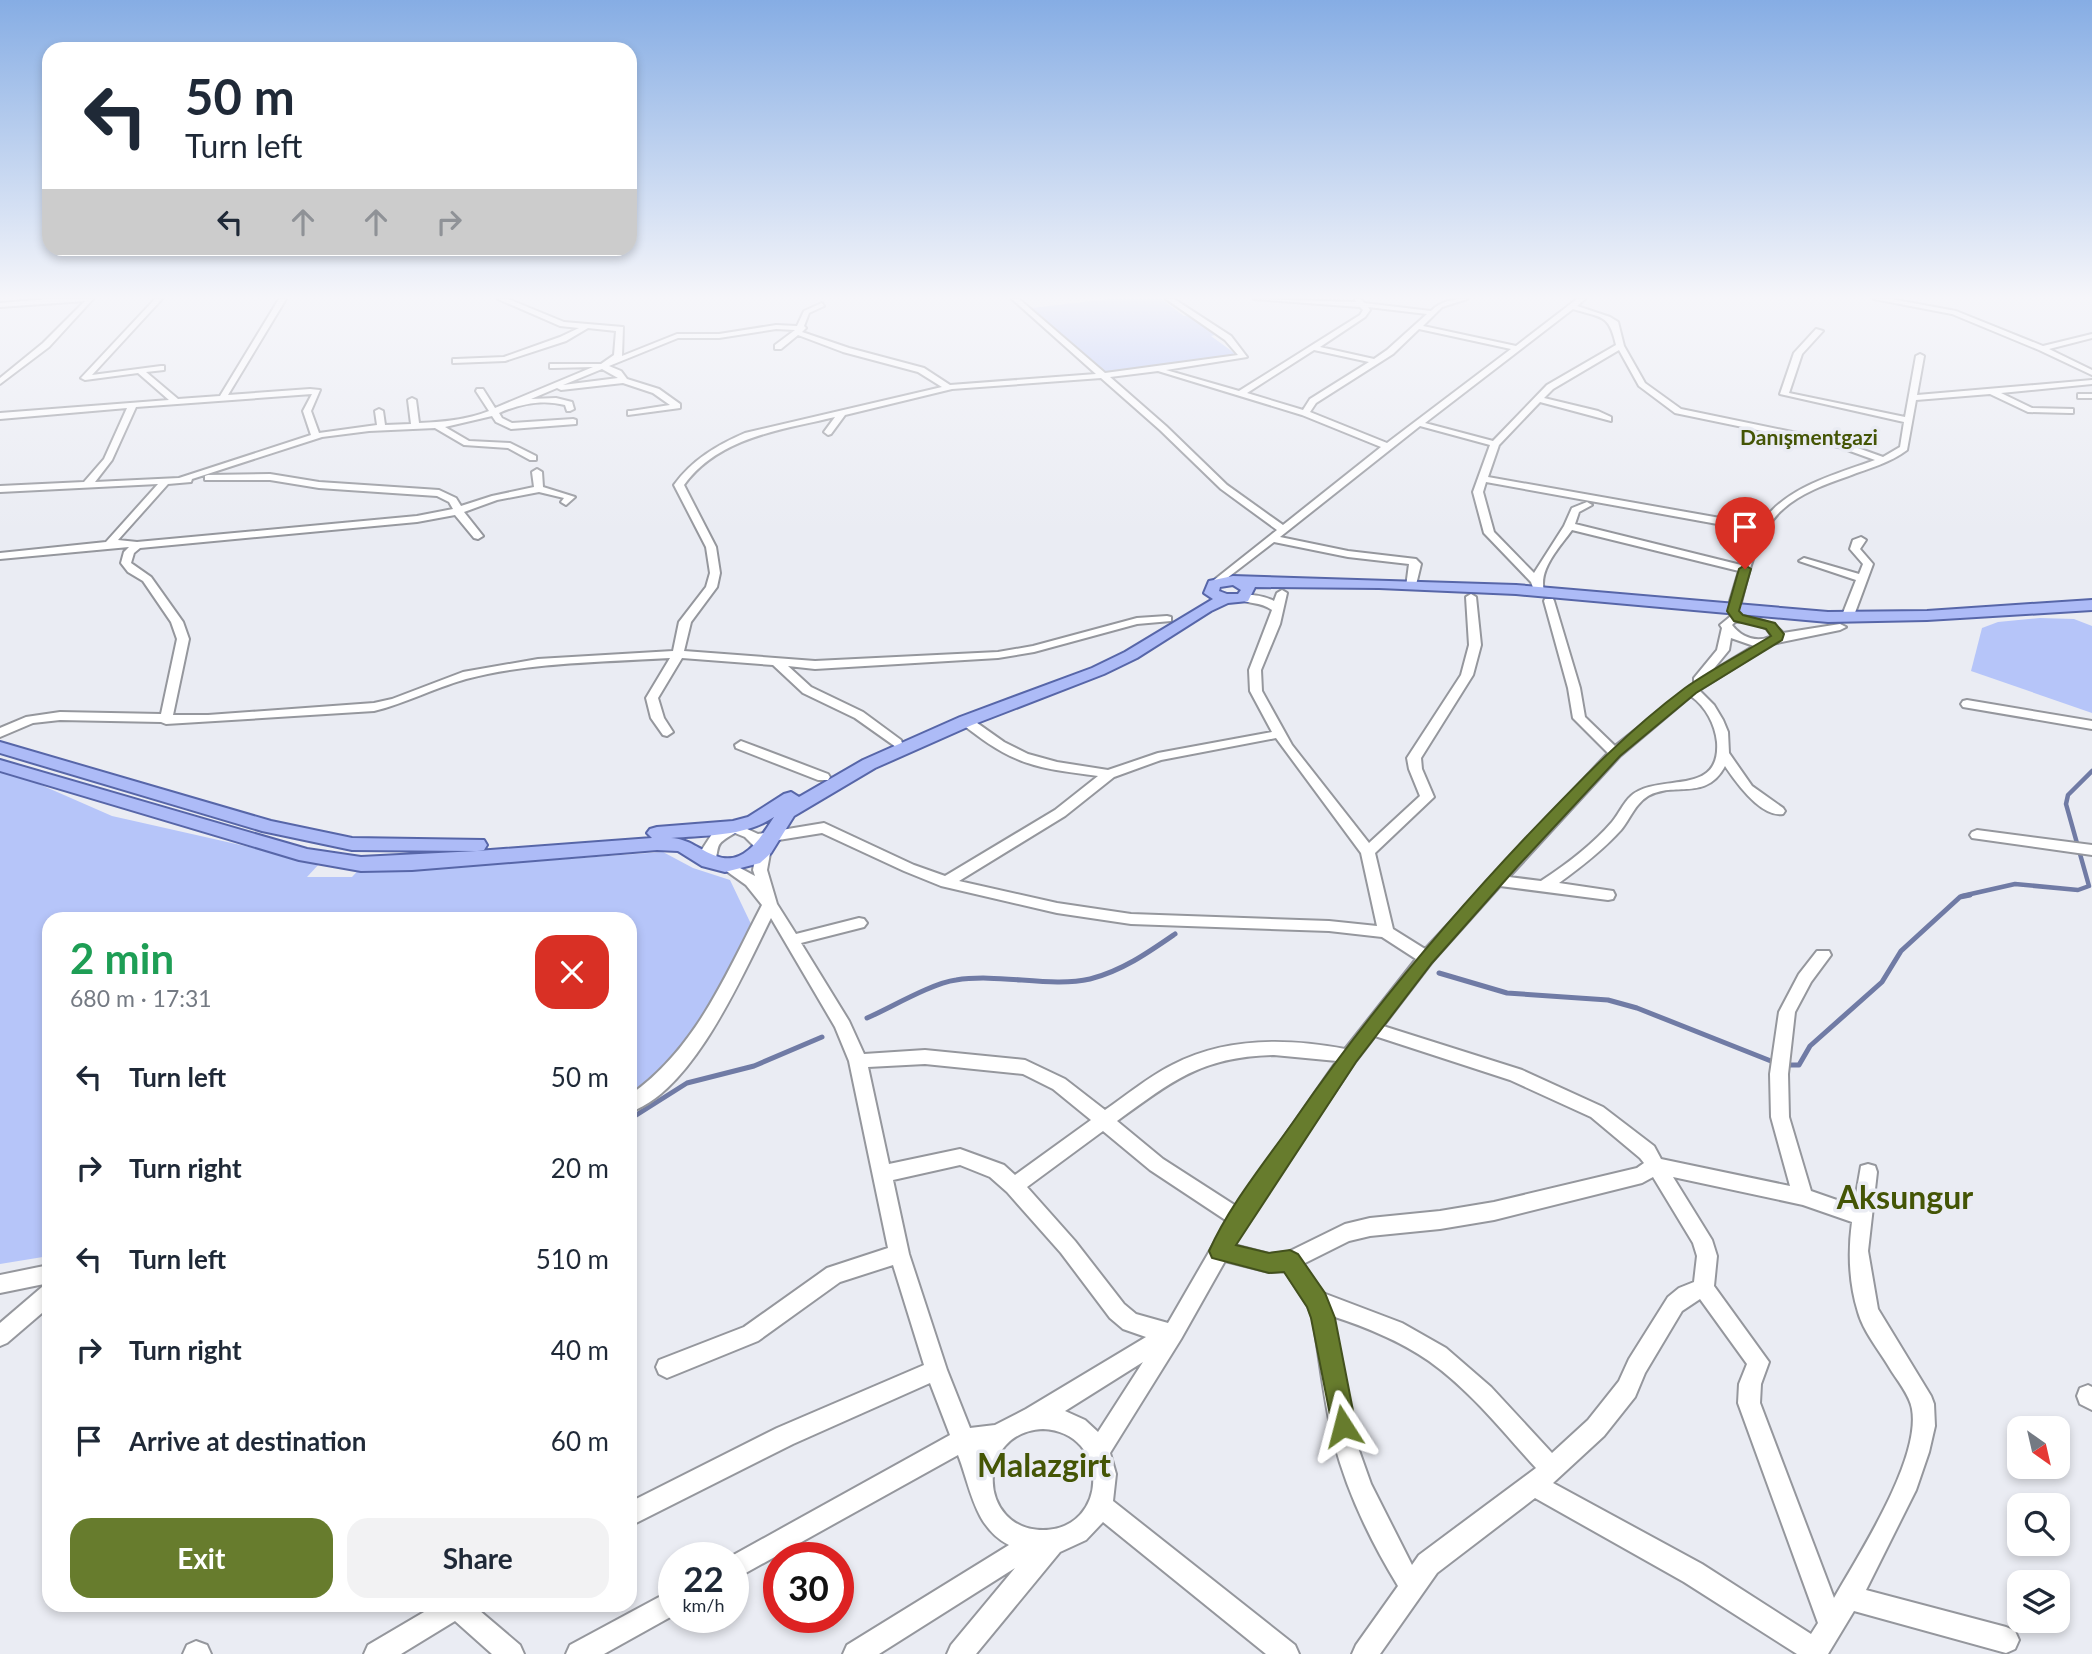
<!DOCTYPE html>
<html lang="en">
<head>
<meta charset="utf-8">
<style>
	body { margin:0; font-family:Lato,sans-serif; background:#f2f2f3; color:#1f2937; height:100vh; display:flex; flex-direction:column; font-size:26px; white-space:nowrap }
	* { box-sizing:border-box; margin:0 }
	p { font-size:23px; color:#747a83 }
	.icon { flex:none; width:38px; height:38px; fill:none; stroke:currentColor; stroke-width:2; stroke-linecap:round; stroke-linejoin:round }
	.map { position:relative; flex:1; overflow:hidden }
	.panel { position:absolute; left:42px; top:912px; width:595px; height:700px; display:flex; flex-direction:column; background:#fff; border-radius:21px; box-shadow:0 4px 10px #0003 }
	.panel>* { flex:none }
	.banner { position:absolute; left:42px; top:42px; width:595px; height:214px; border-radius:21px; box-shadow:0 4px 10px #0003; background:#fff; color:#1f2937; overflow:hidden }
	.needle { width:46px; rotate:146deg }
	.fabs { position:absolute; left:2007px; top:1416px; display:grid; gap:14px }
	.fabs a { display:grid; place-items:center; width:63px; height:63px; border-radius:14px; background:#fff; box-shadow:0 4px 10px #0003; font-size:35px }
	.speed { position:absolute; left:658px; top:1542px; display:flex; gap:14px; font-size:35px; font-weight:700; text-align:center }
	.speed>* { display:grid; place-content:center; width:91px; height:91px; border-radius:50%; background:#fff; box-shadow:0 4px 10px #0003; line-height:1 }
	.speed small { font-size:18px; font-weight:400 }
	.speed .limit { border:10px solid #d22; background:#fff; color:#111 }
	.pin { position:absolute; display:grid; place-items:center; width:60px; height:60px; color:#fff; margin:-72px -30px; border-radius:50% 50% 50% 0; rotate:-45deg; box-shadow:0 0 7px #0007 }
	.pin .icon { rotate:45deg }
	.me { position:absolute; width:77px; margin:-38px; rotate:351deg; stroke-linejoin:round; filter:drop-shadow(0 0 5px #0008) }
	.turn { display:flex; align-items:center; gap:24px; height:147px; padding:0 28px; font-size:32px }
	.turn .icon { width:91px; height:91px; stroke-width:2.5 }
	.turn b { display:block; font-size:49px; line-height:60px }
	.lanes { display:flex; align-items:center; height:66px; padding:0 28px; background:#0003; justify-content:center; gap:35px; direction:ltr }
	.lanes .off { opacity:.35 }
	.round { display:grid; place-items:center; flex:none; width:74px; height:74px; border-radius:21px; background:#f2f2f3 }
	.overview { display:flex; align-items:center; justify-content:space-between; height:119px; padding:0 28px }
	h1 { font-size:42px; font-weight:700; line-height:52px; color:#1e9e55 }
	.button { display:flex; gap:14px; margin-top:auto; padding:14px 28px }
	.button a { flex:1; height:80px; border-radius:21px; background:#677c2d; color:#fff; font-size:28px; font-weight:700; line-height:80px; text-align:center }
	.button a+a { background:#f2f2f3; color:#1f2937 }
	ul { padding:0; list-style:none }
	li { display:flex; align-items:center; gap:21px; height:91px; padding:0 28px }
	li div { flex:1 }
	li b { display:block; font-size:26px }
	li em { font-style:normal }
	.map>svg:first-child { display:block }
	.green { fill:#b6c5f9 }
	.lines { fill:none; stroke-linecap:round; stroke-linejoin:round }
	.stream-far1 { stroke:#707ba5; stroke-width:4.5 }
	.stream { stroke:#707ba5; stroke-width:5 }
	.minor-casing { stroke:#95979d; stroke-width:4 }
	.major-casing { stroke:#5766a8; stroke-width:4 }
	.minor { fill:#fff; fill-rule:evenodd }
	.major { fill:#adbbf7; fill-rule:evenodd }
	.route { fill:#677c2d; stroke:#43511d; stroke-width:2 }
	.labels { text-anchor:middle; stroke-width:7; stroke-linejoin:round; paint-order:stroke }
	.far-district-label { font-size:21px; font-weight:bold; fill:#445505; stroke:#eaecf3 }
	.near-district-label { font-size:32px; font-weight:bold; fill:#445505; stroke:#eaecf3 }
</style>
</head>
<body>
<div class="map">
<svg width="2092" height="1654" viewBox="0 0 2092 1654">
	<rect width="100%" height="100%" fill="#eaecf3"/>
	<g class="green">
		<polygon points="1108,299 1161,299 1184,316 1191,315 1219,334 1211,336 1237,355 1105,374 1032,308"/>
		<polygon points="2040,618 2074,619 2092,626 2092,713 1971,671 1982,628 1998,622"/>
		<polygon points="0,767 112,816 320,863 307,877 352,877 366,862 469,866 663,852 693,868 730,880 751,924 698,1029 657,1077 630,1093 630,919 49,919 49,1256 0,1264"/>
	</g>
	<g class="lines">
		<polyline class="stream-far1" points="1962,896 2015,884 2078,890 2089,886 2066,804 2068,795 2092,771"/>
		<g class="stream">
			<polyline points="1439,973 1507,993 1608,1000 1637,1008 1776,1063"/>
			<path d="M867 1018C890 1008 932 983 956 980 999 973 1051 988 1090 979 1122 971 1149 952 1175 934"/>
			<polyline points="1785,1065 1799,1065 1810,1046 1882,982 1901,951 1960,897 1970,895"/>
			<polyline points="630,1119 687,1083 754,1066 822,1037"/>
		</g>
		<g class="minor-casing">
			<g id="minor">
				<polygon points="50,299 93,299 49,347 0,384 0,378 43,343 85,301 0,307 0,303"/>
				<path d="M155 299H162L92 375 161 366H164V370L146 372 178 399 220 396 279 299H286L228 395 310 389 320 390 311 411 319 433 377 425 375 411 379 409 383 411 385 425 411 424 408 400 412 398 416 400 419 423C442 422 467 420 489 411L476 391 477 389H483L495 408 593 367 553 368H550V364H601L614 355 616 331 588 328 566 341 505 361 453 363V359H456L504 357 560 337 579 328 560 326 498 299H508L564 322 623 327 622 356 677 334H719L776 325 797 326 804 311 822 303 824 306 809 313 804 326 806 328 802 332 849 348 924 368 950 385 1096 374 1012 299H1019L1105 373 1238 355 1225 340 1166 299H1174L1231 336 1247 357 1166 370 1239 391 1360 315 1363 310 1360 307 1254 299 1356 302 1355 299H1361L1364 303 1431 311C1441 301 1453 299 1467 299L1442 307 1423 326 1516 346 1577 299H1585L1577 306 1610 317 1618 322 1624 346 1645 383 1681 409 1841 442 1883 457 1900 447 1904 422 1780 394 1794 353 1816 329 1823 331 1802 354 1789 393 1905 417 1916 356 1920 354 1924 356 1917 395 2092 380V384L2001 393 2032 408 2073 409V413H2070L2028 412 1990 394 1916 400 1907 450C1890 463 1869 468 1849 476 1826 484 1800 493 1782 510 1757 532 1747 577 1739 611 1750 622 1768 616 1783 633L1840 624 1846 627 1840 630 1772 644 1699 690 1714 705 1723 720 1728 732 1729 753 1752 786 1783 808 1785 811 1783 814C1761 818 1735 781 1725 766 1706 802 1674 781 1648 796 1635 804 1630 819 1621 830 1603 850 1581 867 1559 883L1613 891 1615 895 1613 899 1608 900 1500 886 1432 962 1383 1026 1522 1070 1603 1107 1654 1146 1661 1159 1790 1186 1771 1117 1770 1074 1779 1012 1799 974 1817 951H1829L1831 955 1811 982 1795 1012 1788 1074 1789 1117 1811 1191 1854 1206 1861 1166 1868 1164 1875 1166 1877 1172 1868 1251 1878 1309 1931 1396 1934 1404 1935 1426 1929 1452 1916 1490 1866 1590 2006 1627 2015 1631 2019 1640 2015 1649 2006 1653 1854 1611 1828 1654H1797L1684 1582 1535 1498 1437 1573 1380 1654H1352L1356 1645 1398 1586C1371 1542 1347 1492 1334 1442 1324 1403 1320 1360 1313 1319L1308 1306 1285 1271 1269 1272 1225 1261 1181 1339 1110 1453 1116 1474 1113 1501 1295 1645 1299 1654H1266L1103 1522 1086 1540 1060 1552 976 1654H947L951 1645 1015 1568 879 1654H843L847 1645 1009 1545C974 1527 971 1488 958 1455L733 1580V1558H728L950 1435 930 1383 793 1444 630 1526V1502L777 1428 924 1365 893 1265 840 1282 758 1341 667 1378 659 1374 656 1367 659 1360 744 1327 827 1268 888 1248 849 1061 835 1027 771 918C743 974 693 1091 630 1112V1095C696 1049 726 974 762 905L746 885 718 865 725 860 755 876 753 870 757 849 745 837 735 833C712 846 721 845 714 864H704L701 851 712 834 734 823 758 834 824 823 914 865 945 876 1055 810 1098 776C1071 772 1042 770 1017 759 997 751 979 737 962 724L960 721 962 718H970L1004 742 1028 754 1057 762 1108 770 1158 753 1272 732 1250 691 1249 670 1272 610C1260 601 1248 605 1238 598 1246 592 1265 596 1274 601L1277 593 1282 590 1287 593 1280 624 1261 670 1262 691 1292 745 1369 843 1420 796 1409 769 1407 758 1461 675 1469 645 1466 597 1471 594 1476 597 1481 645 1473 675 1421 758 1422 769 1434 797 1375 853 1393 929 1425 949 1608 753 1573 718 1568 688 1544 601 1545 599H1553L1554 601 1580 688 1585 717 1615 746 1694 683V678L1717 650 1722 628 1720 625 1731 616 1727 611 1739 571 1572 530C1560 547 1538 569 1544 591L1539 594 1535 593 1531 582 1484 533 1473 492 1490 445 1420 426 1280 537 1348 551 1416 559 1421 564 1415 589H1407L1406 587 1409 564 1348 557 1274 542 1218 585 1214 584V580L1277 530 1221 489 1160 430 1101 378 952 389 845 415 831 434 828 435 824 432 835 417C781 430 719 437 684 485L716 547 720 573 717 587 691 622 684 651 815 661 998 652 1033 646 1137 618 1167 616 1171 617V621L1137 624 1034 652 998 658 815 669 788 666 811 687 863 712 901 740 902 743 896 747 855 718 803 693 773 665 682 658 658 698 664 718 673 732 667 736 663 735 651 718 646 698 670 658C605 662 529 662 466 679 434 688 406 703 374 711L166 724 161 722 60 720 33 723 0 737V728L26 717 60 712 161 714 177 639 171 622 143 581 128 572 121 563 124 552 129 547 0 559V553L106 542 158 484 0 492V486L84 482 104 459 127 408 0 419V413L169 400 138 373 85 380 81 378ZM1368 307 1427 314 1387 350 1374 359 1320 347 1365 317 1370 310ZM1573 309C1601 318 1609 313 1616 345L1547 385 1493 441 1425 423ZM776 329 795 330 775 345V349H781L798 335 843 352 918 372 942 387 745 433C717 445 692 460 674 485L706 547 710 573 706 587 679 622 673 651 538 659 463 672 392 699 374 703 208 715H173L189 639 183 622 151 577 131 563 134 553 140 548 417 522 455 515 474 538 478 539 483 536 464 512 497 500 539 492 564 498 561 502 566 505 575 497 543 487 542 472 537 469 532 472 534 487 492 496 461 506 456 498 439 490 319 482 270 474 208 475 205 476V480H270L319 488 437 496 449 502 453 509 417 516 137 542 118 540 168 484 191 482 192 479 322 437 369 431 435 428 464 445 508 448 530 460H536V456L510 443 469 441 445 427 492 416 496 422 511 429 576 424V420L573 419 512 423 502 418 499 413C519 404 543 399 565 405L567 411H570L574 409 572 402 556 398 531 399 557 388 561 390 623 383 653 393 670 405 631 411H628V415L680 408V404L659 389 627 379 621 371 609 366 678 338H719ZM1419 329 1511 349 1387 443 1310 412 1316 403 1393 354ZM1314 350 1369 362 1310 399 1303 410 1247 393ZM1619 350 1639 386 1675 413 1839 447 1875 460C1834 475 1785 487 1760 525L1488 477 1499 445 1540 402 1611 421V417L1598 411 1544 398 1553 389ZM602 369 618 378 563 385ZM1158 371 1302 415 1381 447 1283 525 1227 485 1166 426 1110 377ZM312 394 303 411 311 435 179 478 95 482 112 460 136 407ZM1486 482 1756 531 1741 565 1575 524 1579 512 1592 505 1587 502 1572 508 1564 526 1534 573 1494 532 1483 492ZM1746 621 1766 628 1772 636C1757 643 1742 638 1732 625L1735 622ZM1731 638 1754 646 1711 672 1729 650ZM1691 696C1706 707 1715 724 1717 742 1721 798 1658 772 1631 796 1623 803 1619 814 1612 822 1592 845 1567 864 1541 881L1509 877 1620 756ZM1276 738 1361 853 1377 926 1329 921 1131 914 1057 903 959 881 1065 816 1114 777 1161 760ZM822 833 904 871 941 886 1057 913 1131 924 1329 931 1382 937 1416 959 1345 1049C1287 1038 1225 1037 1172 1065 1148 1077 1127 1095 1105 1110L1065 1079 1025 1060 925 1050 864 1054 849 1021 801 943 864 927 867 923 864 919 859 918 796 934 777 904 767 870 771 848 766 842ZM1375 1036 1510 1080 1591 1117 1640 1158 1644 1163 1637 1168 1494 1202 1440 1211 1370 1218 1345 1224 1288 1252 1269 1254 1234 1245 1246 1224 1355 1062ZM1274 1055 1337 1061 1236 1206 1163 1159 1117 1121C1174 1080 1201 1057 1274 1055ZM925 1064 1023 1074 1053 1089 1091 1120 1015 1175 1004 1165 960 1149 889 1164 868 1067ZM1103 1131 1150 1170 1227 1221 1168 1323 1136 1314 1124 1304 1075 1241 1027 1187ZM960 1165 990 1177 1007 1192 1061 1253 1110 1318 1123 1329 1146 1337 1026 1409 995 1425 970 1428 947 1370 909 1254 893 1180ZM1653 1177 1693 1243 1697 1256 1694 1282 1679 1288 1668 1297 1629 1359 1619 1381 1588 1420 1552 1453 1491 1387 1446 1348 1402 1323 1323 1293 1303 1264 1349 1241 1370 1236 1440 1229 1494 1220 1642 1183ZM1673 1177 1803 1205 1852 1222C1848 1252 1849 1283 1858 1312 1863 1331 1879 1350 1889 1367 1896 1379 1910 1395 1912 1409 1921 1459 1859 1554 1834 1598L1760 1403 1761 1384 1769 1362 1714 1286 1717 1256 1712 1240ZM1700 1299 1747 1364 1739 1384 1738 1403 1818 1623 1811 1634 1702 1564 1553 1483 1604 1436 1635 1397 1645 1373 1682 1311ZM1332 1316C1366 1327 1400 1341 1429 1361 1470 1390 1502 1431 1536 1468L1419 1555 1412 1565 1371 1484 1356 1442ZM1143 1362 1098 1432 1085 1420 1065 1411ZM1043 1429C1111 1432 1109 1530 1043 1530 977 1530 975 1432 1043 1429Z"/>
				<polygon points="1874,299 1891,299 1956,311 2043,346 2092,334 2092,338 2049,349 2092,370 2092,375 2039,350 1952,314"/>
				<rect x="2078" y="394" width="14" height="4"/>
				<polygon points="1861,537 1866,540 1860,549 1873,564 1853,618 1847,621 1841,618 1856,580 1799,561 1804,558 1859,574 1863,564 1850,549 1853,540"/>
				<polygon points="1967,700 2092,721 2092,729 1963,707 1961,704 1963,701"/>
				<polygon points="741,741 828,774 830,777 828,780 818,780 736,748 735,745"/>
				<polygon points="1977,830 2092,845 2092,855 1972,838 1970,835 1972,832"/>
				<polygon points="49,1265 49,1283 0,1293 0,1275"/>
				<polygon points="49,1284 49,1307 7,1343 0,1346 0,1323 42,1287"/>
				<polygon points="2088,1385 2092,1387 2092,1410 2080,1404 2077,1396 2080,1388"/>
				<polygon points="674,1589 674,1615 604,1654 566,1654 570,1645"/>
				<polygon points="436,1605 473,1605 520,1645 524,1654 492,1654 455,1621 401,1654 364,1654 368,1645"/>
				<polygon points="196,1641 207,1645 211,1654 183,1654 187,1645"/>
			</g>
		</g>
		<g class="major-casing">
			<path id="major" d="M1233 576 1516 585 1828 612 1927 611 2092 600V610L1927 620 1828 622 1516 594 1379 588 1255 587 1248 601 1228 603 1211 611 1137 658 1104 674 972 725 875 768 794 816 771 853 760 863 725 872 702 866 678 851 657 850 412 870 361 871 299 860 0 771V760L307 849 361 857 477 851 352 850 262 831 0 753V742L271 821 352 838 484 840 487 845 484 850 477 851 652 838 647 833 650 829 657 827 733 821 748 817 784 794 791 792 799 797 863 760 960 717 1092 668 1125 652 1213 599 1204 593 1209 581ZM1233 585 1241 590 1238 594H1227L1219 591 1220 587ZM774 817C761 837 744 867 716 856 699 850 690 839 671 838 706 835 744 837 774 817Z"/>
		</g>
		<use href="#minor" class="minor"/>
		<use href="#major" class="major"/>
	</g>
	<linearGradient id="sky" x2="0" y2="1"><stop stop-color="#86ade4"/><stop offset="0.56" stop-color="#f6f6fa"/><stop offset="1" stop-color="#f6f6fa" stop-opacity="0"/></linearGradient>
	<rect width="2092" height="531" fill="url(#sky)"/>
	<path class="route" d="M1745 565 1751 569 1739 611 1743 615 1775 623 1784 634 1782 640 1696 693 1620 756 1517 867 1432 963 1356 1062 1236 1245 1269 1253 1290 1250 1298 1254 1325 1293 1335 1318 1356 1426 1352 1435 1343 1439 1334 1435 1311 1318 1307 1307 1284 1272 1269 1273 1212 1258 1209 1251C1230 1204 1266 1161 1296 1118 1365 1018 1443 925 1527 836 1578 783 1626 732 1685 688 1712 669 1743 653 1771 636L1766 629 1734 621 1727 611 1739 569Z"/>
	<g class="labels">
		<g class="far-district-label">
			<text x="1809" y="445">Danışmentgazi</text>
		</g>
		<g class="near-district-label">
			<text x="1905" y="1209">Aksungur</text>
			<text x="1044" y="1477">Malazgirt</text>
		</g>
	</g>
</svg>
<div class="fabs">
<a><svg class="needle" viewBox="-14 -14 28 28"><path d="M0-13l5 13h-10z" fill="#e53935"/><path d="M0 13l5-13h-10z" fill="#747a83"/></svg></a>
<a><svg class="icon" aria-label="search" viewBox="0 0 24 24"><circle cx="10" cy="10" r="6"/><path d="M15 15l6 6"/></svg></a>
<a><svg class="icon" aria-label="layers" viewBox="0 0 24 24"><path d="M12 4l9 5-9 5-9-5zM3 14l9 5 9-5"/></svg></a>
</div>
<div class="speed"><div>22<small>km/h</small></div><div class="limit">30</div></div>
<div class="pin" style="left:1745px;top:569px;background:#d93025"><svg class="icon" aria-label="arrive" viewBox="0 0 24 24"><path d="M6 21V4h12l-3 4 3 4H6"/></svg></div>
<svg class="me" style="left:1343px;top:1426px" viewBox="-20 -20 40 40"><path d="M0-17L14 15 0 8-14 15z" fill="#677c2d" stroke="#fff" stroke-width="4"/></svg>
<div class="banner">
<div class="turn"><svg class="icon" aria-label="left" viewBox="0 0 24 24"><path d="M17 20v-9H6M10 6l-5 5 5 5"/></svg><div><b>50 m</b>Turn left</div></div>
<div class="lanes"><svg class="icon" aria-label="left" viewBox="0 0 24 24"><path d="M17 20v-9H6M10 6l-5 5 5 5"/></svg><svg class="icon off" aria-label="ahead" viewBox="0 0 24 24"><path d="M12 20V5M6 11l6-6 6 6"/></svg><svg class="icon off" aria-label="ahead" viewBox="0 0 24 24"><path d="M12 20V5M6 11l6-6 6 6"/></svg><svg class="icon off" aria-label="right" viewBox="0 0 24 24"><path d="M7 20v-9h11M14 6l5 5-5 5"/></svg></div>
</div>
<section class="panel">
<div class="overview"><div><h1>2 min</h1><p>680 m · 17:31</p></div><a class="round" style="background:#d93025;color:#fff"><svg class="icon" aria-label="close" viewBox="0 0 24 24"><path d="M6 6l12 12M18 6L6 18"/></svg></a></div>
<ul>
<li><svg class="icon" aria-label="left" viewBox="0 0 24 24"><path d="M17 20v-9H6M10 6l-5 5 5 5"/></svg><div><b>Turn left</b></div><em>50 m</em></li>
<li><svg class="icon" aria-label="right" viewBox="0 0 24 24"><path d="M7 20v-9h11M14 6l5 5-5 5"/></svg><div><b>Turn right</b></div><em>20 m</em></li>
<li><svg class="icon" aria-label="left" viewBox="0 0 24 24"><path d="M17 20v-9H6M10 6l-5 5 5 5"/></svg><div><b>Turn left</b></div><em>510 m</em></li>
<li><svg class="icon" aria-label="right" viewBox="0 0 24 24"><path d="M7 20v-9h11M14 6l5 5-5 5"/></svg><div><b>Turn right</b></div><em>40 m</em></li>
<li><svg class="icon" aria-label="arrive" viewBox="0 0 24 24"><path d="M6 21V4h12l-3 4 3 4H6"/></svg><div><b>Arrive at destination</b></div><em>60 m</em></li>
</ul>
<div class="button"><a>Exit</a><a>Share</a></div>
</section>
</div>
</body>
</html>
